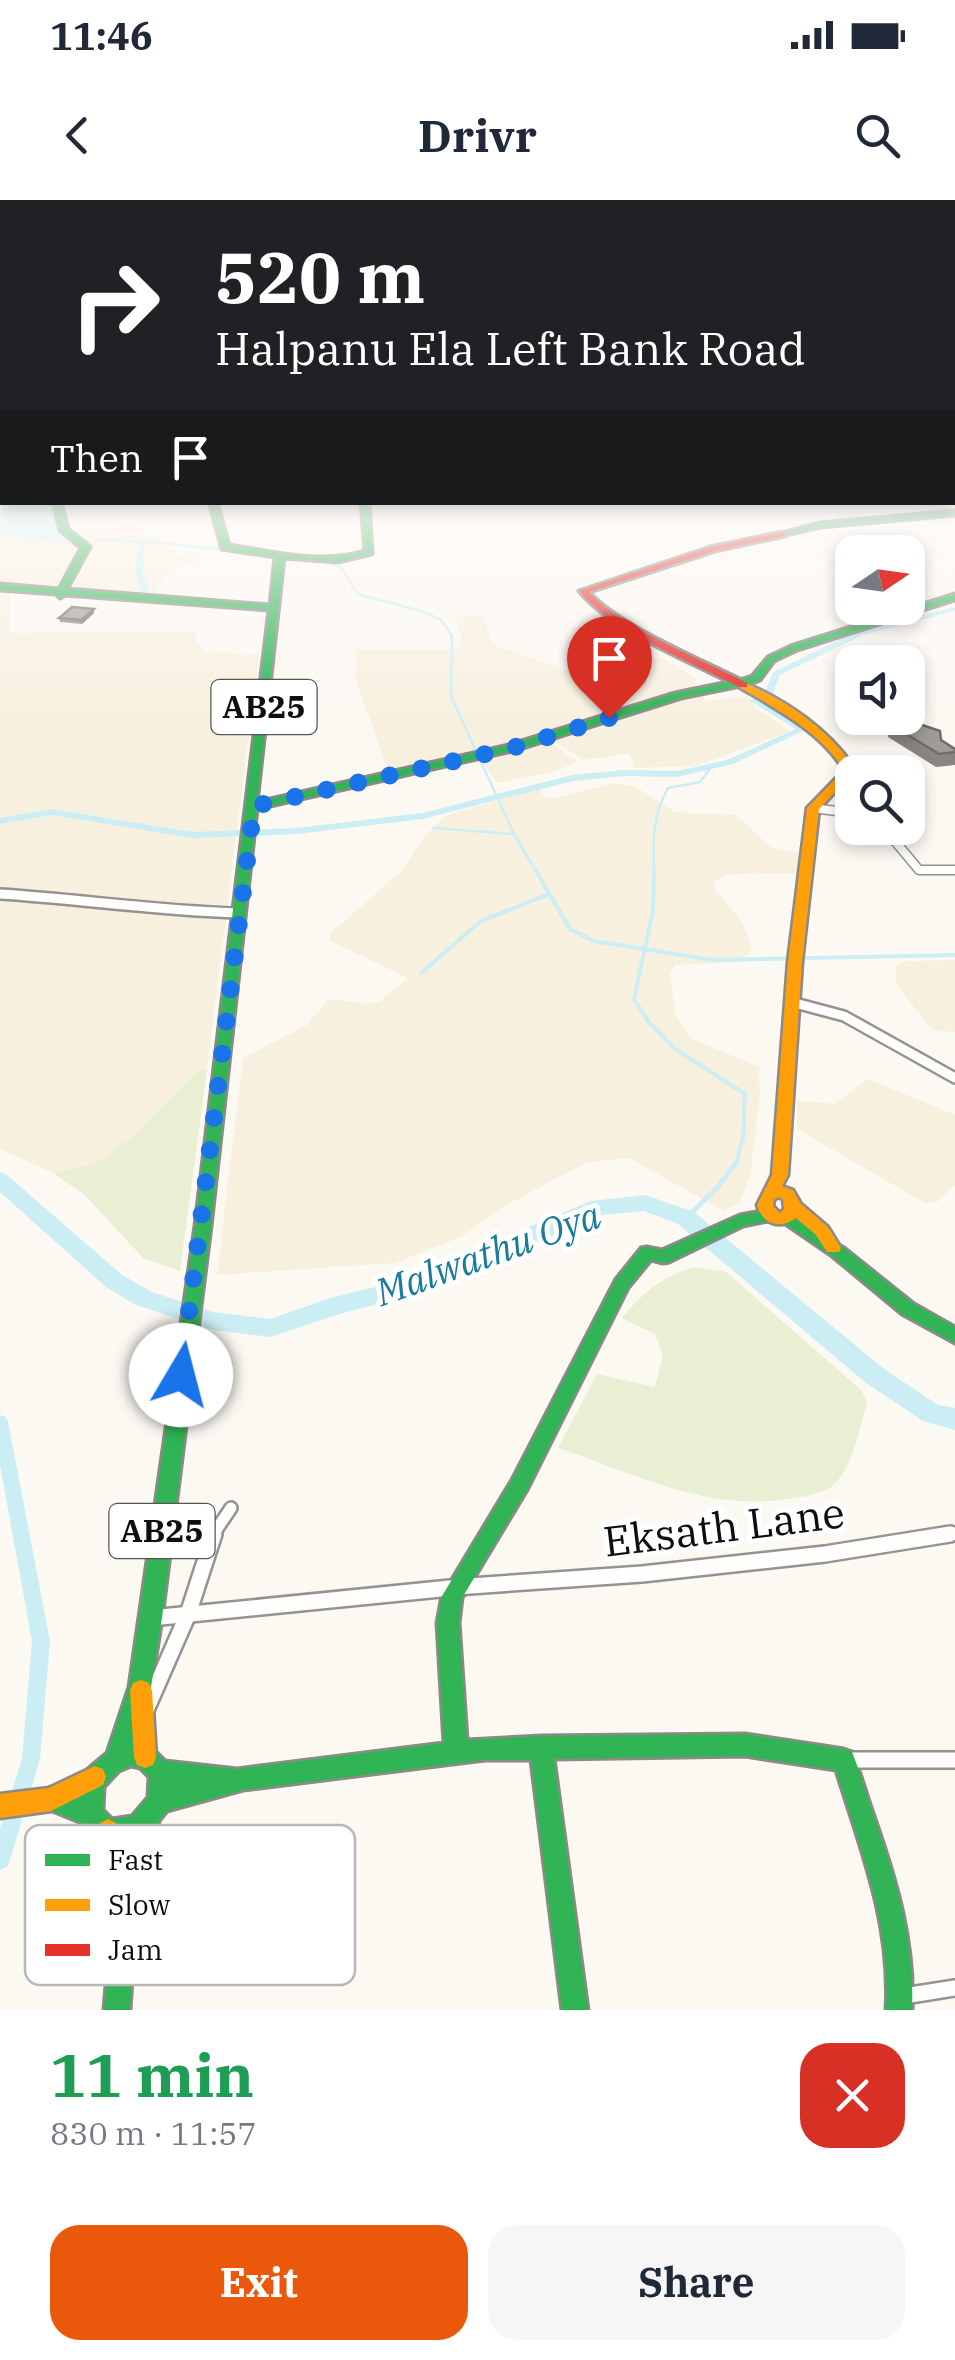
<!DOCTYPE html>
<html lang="en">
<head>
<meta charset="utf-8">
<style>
	body { margin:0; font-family:"IBM Plex Serif",serif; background:#f6f6f7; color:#1f2937; height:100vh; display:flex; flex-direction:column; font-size:38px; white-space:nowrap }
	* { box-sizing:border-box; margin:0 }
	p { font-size:32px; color:#747a83 }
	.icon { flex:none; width:55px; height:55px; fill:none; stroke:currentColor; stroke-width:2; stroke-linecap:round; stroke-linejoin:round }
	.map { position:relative; height:1810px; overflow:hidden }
	.sheet { display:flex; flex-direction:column; background:#fff; flex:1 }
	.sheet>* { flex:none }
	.guide { position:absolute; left:0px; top:0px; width:955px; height:305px; box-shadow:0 5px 15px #0003; background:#202124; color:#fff; overflow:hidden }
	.needle { width:65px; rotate:77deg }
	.tools { position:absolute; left:835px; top:335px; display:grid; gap:20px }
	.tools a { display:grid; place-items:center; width:90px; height:90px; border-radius:20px; background:#fff; box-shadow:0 5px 15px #0003; font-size:50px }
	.pin { position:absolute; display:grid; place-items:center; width:85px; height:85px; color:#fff; margin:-102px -42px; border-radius:50% 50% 50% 0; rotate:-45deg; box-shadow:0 0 10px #0007 }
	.pin .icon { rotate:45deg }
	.me { position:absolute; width:110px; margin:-55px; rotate:8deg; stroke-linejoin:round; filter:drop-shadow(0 0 8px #0008) }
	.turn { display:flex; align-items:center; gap:35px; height:210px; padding:0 50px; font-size:45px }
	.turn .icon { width:130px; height:130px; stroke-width:2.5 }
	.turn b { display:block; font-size:70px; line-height:85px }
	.then { display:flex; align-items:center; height:95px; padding:0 50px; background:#0003; gap:20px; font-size:38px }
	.round { display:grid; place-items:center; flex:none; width:105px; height:105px; border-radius:30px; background:#f6f6f7 }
	.summary { display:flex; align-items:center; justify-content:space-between; height:170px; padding:0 50px }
	h1 { font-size:60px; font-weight:700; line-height:75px; color:#1e9e55 }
	.button { display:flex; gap:20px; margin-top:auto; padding:20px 50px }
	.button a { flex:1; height:115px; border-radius:30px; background:#ea580c; color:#fff; font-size:40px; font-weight:700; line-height:115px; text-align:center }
	.button a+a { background:#f6f6f7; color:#1f2937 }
	.status { display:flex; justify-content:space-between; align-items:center; height:70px; padding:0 50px; background:#fff; direction:ltr }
	.status svg { height:28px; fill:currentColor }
	header { display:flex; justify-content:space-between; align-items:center; height:130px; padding:0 50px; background:#fff; font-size:45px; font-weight:700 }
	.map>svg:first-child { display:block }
	.farmland { fill:#f8f0df }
	.green { fill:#e9efd3 }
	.water { fill:#caeef4 }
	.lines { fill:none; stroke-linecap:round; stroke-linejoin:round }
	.stream-far2 { stroke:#caeef4; stroke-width:2.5 }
	.stream-far1 { stroke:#caeef4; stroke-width:4 }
	.stream { stroke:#caeef4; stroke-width:5 }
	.canal { fill:#caeef4; fill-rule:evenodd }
	.river { fill:#caeef4; fill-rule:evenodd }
	.street-far3-casing { stroke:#959391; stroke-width:11 }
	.street-far2-casing { stroke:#959391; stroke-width:14 }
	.street-far1-casing { stroke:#959391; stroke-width:16 }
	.street-casing { stroke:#959391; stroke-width:20 }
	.fast-casing { stroke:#8c8a87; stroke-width:5 }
	.slow-casing { stroke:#8c8a87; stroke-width:5 }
	.jam-casing { stroke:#8c8a87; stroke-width:5 }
	.street-far3 { stroke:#fffefd; stroke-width:8 }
	.street-far2 { stroke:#fffefd; stroke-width:9 }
	.street-far1 { stroke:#fffefd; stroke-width:11 }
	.street { stroke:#fffefd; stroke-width:15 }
	.fast { fill:#30b455; fill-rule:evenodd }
	.slow { fill:#ff9f0a; fill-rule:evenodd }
	.jam { fill:#e5322d; fill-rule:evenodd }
	.wall { fill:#888583 }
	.shaded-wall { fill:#6f6c6a }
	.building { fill:#9e9b98; stroke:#6f6c6a; stroke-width:2.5 }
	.route { stroke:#1a73e8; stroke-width:18; stroke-dasharray:0 32.4 }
	.labels { text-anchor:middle; stroke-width:10; stroke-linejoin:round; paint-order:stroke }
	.shield { fill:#fff; stroke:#565656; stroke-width:2.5 }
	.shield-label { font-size:32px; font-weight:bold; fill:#0e0e0e }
	.water-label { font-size:38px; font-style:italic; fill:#1a7c9d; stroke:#fff }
	.near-street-label { font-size:42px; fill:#0e0e0e; stroke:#fff }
	.key { fill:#fff; stroke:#b7b7b7; stroke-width:2.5 }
	.key-label { font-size:28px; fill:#0e0e0e }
</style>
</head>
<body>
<div class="status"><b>11:46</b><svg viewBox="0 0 49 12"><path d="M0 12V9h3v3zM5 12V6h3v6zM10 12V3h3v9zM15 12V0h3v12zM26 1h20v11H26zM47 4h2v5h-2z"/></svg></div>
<header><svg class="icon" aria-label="back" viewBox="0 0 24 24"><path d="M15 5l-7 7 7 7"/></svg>Drivr<svg class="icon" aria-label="search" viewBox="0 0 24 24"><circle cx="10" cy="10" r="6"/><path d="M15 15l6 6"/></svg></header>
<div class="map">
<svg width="955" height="1810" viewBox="0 0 955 1810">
	<rect width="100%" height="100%" fill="#fcf8f2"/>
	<g class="farmland">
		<polygon points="129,325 161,339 179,357 201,359 168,370 155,396 83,393 0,383 0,337"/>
		<polygon points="0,390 9,392 10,433 197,432 196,441 205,452 259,454 207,869 197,871 130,939 93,966 53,973 0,949"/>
		<polygon points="482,415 494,445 561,469 580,471 661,457 695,478 696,488 513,544 395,572 387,568 355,477 356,449 454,449 460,445 461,435 454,417"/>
		<polygon points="701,493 706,501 748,496 756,508 791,531 695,566 633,568 634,560 628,554 583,560 552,539"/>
		<polygon points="548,541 578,562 550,573 496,583 481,558"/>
		<polygon points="611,584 633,585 675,612 736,615 772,648 797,652 799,657 800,673 729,674 713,682 715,689 742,722 752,747 748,756 740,762 675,765 670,773 675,814 691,838 759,867 760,895 750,976 740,1001 724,1011 629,958 587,962 503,1007 461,1037 395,1063 217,1075 243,858 307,825 329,799 369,804 380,801 408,778 331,741 330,734 403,669 423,638 445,616 539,588 545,598 556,598"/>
		<polygon points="955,760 955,832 933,831 896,784 896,766 904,761"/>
		<polygon points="868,879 955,915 955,985 936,1003 925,1003 797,929 797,900 834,904"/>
	</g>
	<g class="green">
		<polygon points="207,869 180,1071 143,1058 85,995 53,973 93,965 130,939 197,871"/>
		<path d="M693 1067 726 1072 862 1191 867 1203C859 1228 853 1270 831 1287 821 1294 806 1296 794 1298 708 1313 639 1275 558 1248L597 1174 655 1187 663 1156 655 1134 622 1118C643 1092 661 1078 693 1067Z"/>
	</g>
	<polygon class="water" points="2,297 2,302 53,303 61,338 0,336"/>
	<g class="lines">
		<g class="stream-far2">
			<polyline points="26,339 89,341"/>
			<polyline points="97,340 151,342 311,359"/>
			<polyline points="321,360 342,368 357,394 424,412 441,420 452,436 451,496 514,634 537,673"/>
			<polyline points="433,628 514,634"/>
			<path d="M654 673C653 642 652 616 668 588L700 582 712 566"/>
		</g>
		<g class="stream-far1">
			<polyline points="536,671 570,729 594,741 712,760 955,755"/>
			<polyline points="654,671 653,710 634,799 648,821 674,848 745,894 743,938 736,964"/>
			<polyline points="421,773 481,721 549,694"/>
		</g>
		<polyline class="stream" points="686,1018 717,988 737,962"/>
		<g class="canal">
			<polygon points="142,339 145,341 143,375 150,391 143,396 139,394 142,391 135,375 139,341"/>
			<polygon points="955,407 955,411 863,435 780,475 772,495 760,501 807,529 733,564 677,577 624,576 573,581 422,619 297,634 192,638 52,615 0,624 0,618 52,609 192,632 297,628 422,613 573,575 624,570 677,571 727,560 796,529 750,501 765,492 773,472 857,431"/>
			<polygon points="0,1215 6,1217 8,1222 50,1441 40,1559 10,1660 7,1667 0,1670 0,1628 22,1559 32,1441 0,1265"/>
		</g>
		<polygon class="river" points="0,972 7,975 122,1075 152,1092 213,1112 270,1119 334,1097 400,1081 591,1001 645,995 694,1012 884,1169 938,1205 955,1208 955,1230 923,1221 866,1183 678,1024 644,1011 602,1015 412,1095 336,1115 270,1137 213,1130 136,1105 106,1087 0,992"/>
		<g class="street-far3-casing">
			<g id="street-far3">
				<polyline points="813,608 852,613"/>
				<polyline points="884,628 919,670 955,670"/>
			</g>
		</g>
		<g class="street-far2-casing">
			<g id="street-far2">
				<path d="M0 694C80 699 158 711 238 713"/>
				<polyline points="795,803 844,816 955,878"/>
			</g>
		</g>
		<g class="street-far1-casing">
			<g id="street-far1">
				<polyline points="212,1336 231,1308"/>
				<polyline points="935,1336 955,1333"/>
			</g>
		</g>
		<g class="street-casing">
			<g id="street">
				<polyline points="151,1418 470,1386 642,1374 825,1354 950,1334"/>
				<polyline points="146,1510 188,1414 214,1334"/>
				<polyline points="845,1560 955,1560"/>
				<polyline points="904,1796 955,1788"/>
			</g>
		</g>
		<g class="fast-casing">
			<g id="fast">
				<polygon points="952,275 955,276 955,281 952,281"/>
				<rect x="0" y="281" width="2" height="4"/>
				<path d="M53 302H61L68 329 90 347 67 389 270 405 275 357 222 349 209 302H217L229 345C272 351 321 365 365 351L361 302H369L372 354 338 362 284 358 257 602 509 545 675 493 743 479 752 476 768 457 791 446 955 394V400L797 450 774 461 760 480 750 484 681 498 516 550 257 609 211 1026 162 1418 151 1487 132 1544 153 1549 165 1561 237 1569 444 1543 437 1423 442 1396 513 1278 616 1079 641 1048 647 1047 662 1050 740 1015 773 1009 780 1013 785 1011 844 1048 914 1104 955 1127V1143L902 1114 832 1056 778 1019 743 1026 669 1062 663 1063 651 1060 628 1088 527 1290 462 1398 459 1423 467 1540 541 1536 745 1534 844 1549 852 1552C861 1574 867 1597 875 1619 897 1682 915 1743 912 1810H886C891 1723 861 1651 836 1570L745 1556 554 1559 588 1810H562L531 1560H485L243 1590 167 1611 159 1621 136 1714 130 1810H104L112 1714 130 1640 108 1643 100 1639 84 1624 43 1607 39 1599 43 1591 51 1587 79 1599 82 1585 89 1568 107 1553 129 1487 195 1026 269 410 65 395 60 398 56 394 0 390V384L59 389 81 348 60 330ZM131 1566 140 1568 149 1577 148 1597 132 1616 112 1619 103 1610 104 1587 119 1571Z"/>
				<polygon points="955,311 955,315 820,327 782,336 778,334 820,323"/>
			</g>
		</g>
		<g class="slow-casing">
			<g id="slow">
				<path d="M743 482C786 500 830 530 856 570L819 609 802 762 788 975 782 986 793 990 801 1004 828 1027 841 1048 839 1052H827L816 1035 796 1018C780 1030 762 1024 757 1005L772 975 788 762 807 608 844 570C819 531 778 510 739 487V483ZM778 997 783 999 784 1009 780 1013 773 1006 774 1000Z"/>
				<polygon points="141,1480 149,1483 152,1491 156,1557 153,1565 145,1568 137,1565 134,1557 130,1491 133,1483"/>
				<polygon points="95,1566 103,1569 106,1577 103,1585 51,1611 0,1618 0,1594 49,1588"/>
				<polygon points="108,1619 116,1623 120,1631 134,1705 131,1714 122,1717 113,1714 110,1705 96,1631 100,1623"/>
			</g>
		</g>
		<g class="jam-casing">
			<path id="jam" d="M782 332 786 334 785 336 715 351 589 392C620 427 703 460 747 483V487H739C692 462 612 432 579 391L710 347Z"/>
		</g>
		<use href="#street-far3" class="street-far3"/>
		<use href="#street-far2" class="street-far2"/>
		<use href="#street-far1" class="street-far1"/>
		<use href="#street" class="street"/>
		<use href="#fast" class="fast"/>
		<use href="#slow" class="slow"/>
		<use href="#jam" class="jam"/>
	</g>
	<g class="wall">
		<polygon points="94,413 82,424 60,422 59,418"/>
		<polygon points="890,524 941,540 955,549 955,565 936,567 888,537"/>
	</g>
	<polygon class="shaded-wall" points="94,409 94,413 82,424 81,420"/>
	<g class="building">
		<polygon points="72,407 94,409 81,420 59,418"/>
		<polygon points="907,520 940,531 941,540 955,549 955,552 939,554 890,524"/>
	</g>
	<linearGradient id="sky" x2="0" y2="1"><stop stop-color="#9ccbed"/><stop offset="0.51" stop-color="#fefcf9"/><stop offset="1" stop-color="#fefcf9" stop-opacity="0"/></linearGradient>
	<rect width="955" height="519" fill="url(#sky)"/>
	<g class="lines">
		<polyline class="route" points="181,1175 254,606 512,548 609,518"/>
	</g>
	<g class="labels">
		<g class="shield">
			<rect x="211.5" y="480" width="105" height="54" rx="8"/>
			<rect x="109.5" y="1304" width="105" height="54" rx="8"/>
		</g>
		<g class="shield-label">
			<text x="264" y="518">AB25</text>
			<text x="162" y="1342">AB25</text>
		</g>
		<g class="water-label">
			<text transform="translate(488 1054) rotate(-20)" y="13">Malwathu Oya</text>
		</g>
		<g class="near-street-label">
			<text transform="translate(724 1327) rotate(-7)" y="15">Eksath Lane</text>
		</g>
	</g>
	<rect x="25" y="1625" width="330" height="160" rx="15" class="key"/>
	<rect x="45" y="1654" width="45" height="12" fill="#30b455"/>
	<rect x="45" y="1699" width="45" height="12" fill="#ff9f0a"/>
	<rect x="45" y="1744" width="45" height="12" fill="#e5322d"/>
	<g class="key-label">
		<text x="108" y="1670">Fast</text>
		<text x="108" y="1715">Slow</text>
		<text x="108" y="1760">Jam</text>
	</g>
</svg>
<div class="tools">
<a><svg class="needle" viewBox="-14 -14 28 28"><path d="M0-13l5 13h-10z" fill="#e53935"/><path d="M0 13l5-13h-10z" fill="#747a83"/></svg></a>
<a><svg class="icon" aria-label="sound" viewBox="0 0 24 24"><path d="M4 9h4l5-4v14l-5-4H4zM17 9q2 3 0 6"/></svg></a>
<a><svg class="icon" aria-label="search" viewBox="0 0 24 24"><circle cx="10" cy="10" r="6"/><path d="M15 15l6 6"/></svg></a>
</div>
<div class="pin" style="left:609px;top:518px;background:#d93025"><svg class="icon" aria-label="arrive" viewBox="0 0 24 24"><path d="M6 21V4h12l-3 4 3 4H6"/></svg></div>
<svg class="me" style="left:181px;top:1175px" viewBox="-20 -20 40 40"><circle r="19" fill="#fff"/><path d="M0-13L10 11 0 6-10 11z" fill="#1a73e8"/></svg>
<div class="guide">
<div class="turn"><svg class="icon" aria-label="right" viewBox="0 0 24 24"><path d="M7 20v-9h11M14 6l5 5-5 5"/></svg><div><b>520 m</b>Halpanu Ela Left Bank Road</div></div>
<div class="then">Then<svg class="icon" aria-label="arrive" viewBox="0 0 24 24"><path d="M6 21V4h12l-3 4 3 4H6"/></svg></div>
</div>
</div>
<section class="sheet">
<div class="summary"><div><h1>11 min</h1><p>830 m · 11:57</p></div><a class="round" style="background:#d93025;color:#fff"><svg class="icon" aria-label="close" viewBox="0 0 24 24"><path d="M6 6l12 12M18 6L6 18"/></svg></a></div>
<div class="button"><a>Exit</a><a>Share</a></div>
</section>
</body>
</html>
